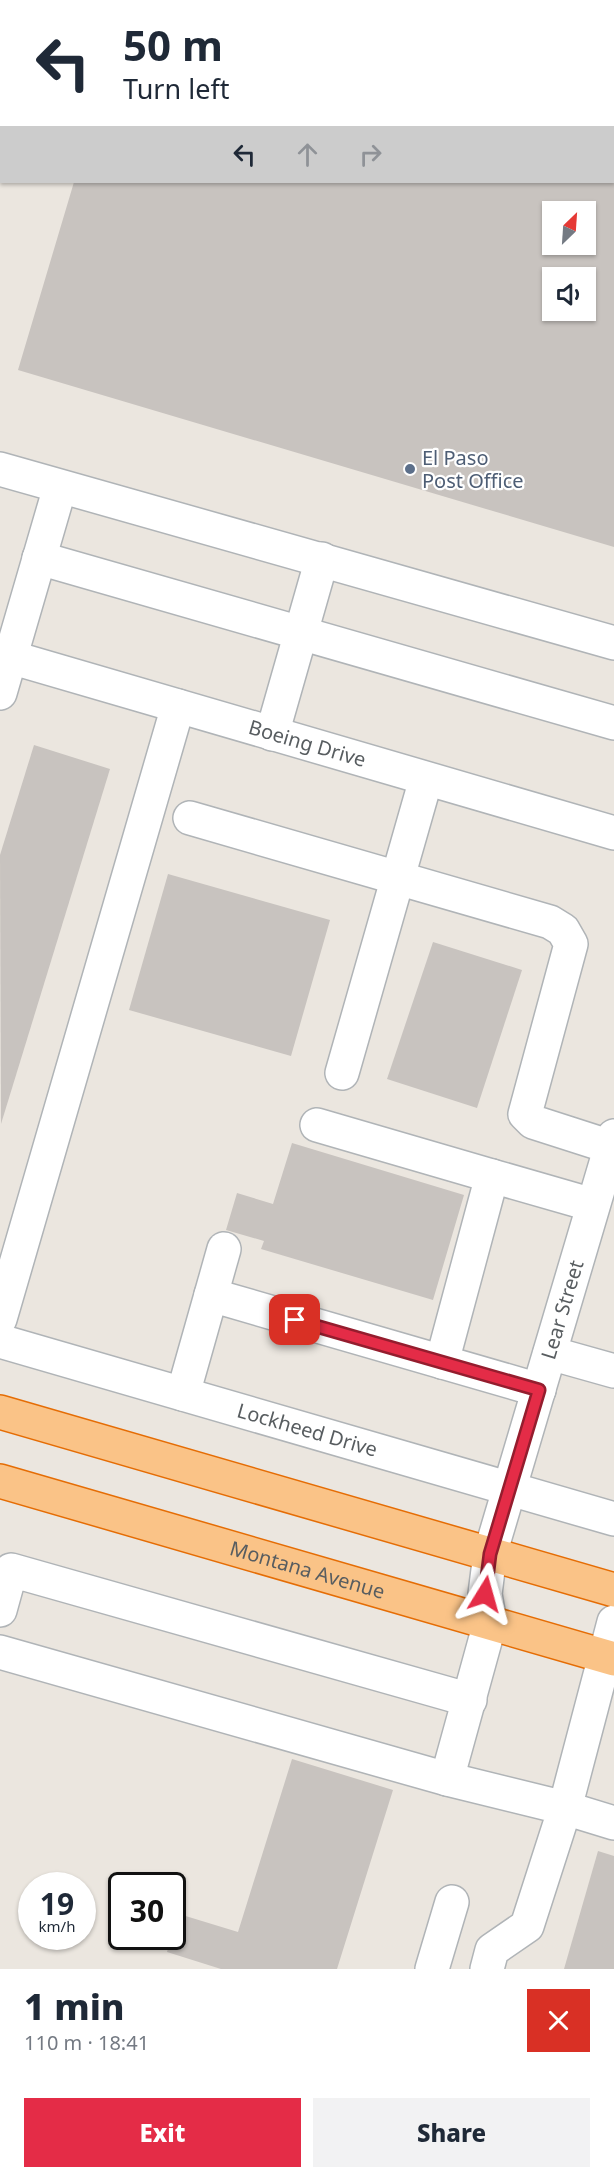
<!DOCTYPE html>
<html lang="en">
<head>
<meta charset="utf-8">
<style>
	body { margin:0; font-family:"Noto Sans",sans-serif; background:#f2f2f3; color:#1f2937; height:100vh; display:flex; flex-direction:column; font-size:22px; white-space:nowrap }
	* { box-sizing:border-box; margin:0 }
	p { font-size:20px; color:#747a83 }
	.icon { flex:none; width:33px; height:33px; fill:none; stroke:currentColor; stroke-width:2; stroke-linecap:round; stroke-linejoin:round }
	.map { position:relative; height:1969px; overflow:hidden }
	.drawer { display:flex; flex-direction:column; background:#fff; flex:1 }
	.drawer>* { flex:none }
	.guide { position:absolute; left:0px; top:0px; width:615px; height:183px; box-shadow:0 2px 4px #0004; background:#fff; color:#1f2937; overflow:hidden }
	.needle { width:39px; rotate:25deg }
	.tools { position:absolute; left:542px; top:201px; display:grid; gap:12px }
	.tools a { display:grid; place-items:center; width:54px; height:54px; border-radius:0px; background:#fff; box-shadow:0 2px 4px #0004; font-size:30px }
	.speed { position:absolute; left:18px; top:1872px; display:flex; gap:12px; font-size:30px; font-weight:700; text-align:center }
	.speed>* { display:grid; place-content:center; width:78px; height:78px; border-radius:50%; background:#fff; box-shadow:0 2px 4px #0004; line-height:1 }
	.speed small { font-size:15px; font-weight:400 }
	.speed .limit { border:3px solid #111; border-radius:9px; background:#fff; color:#111 }
	.pin { position:absolute; display:grid; place-items:center; width:51px; height:51px; color:#fff; margin:-26px; border-radius:12px; box-shadow:0 3px 9px #0006 }
	.me { position:absolute; width:66px; margin:-33px; rotate:8deg; stroke-linejoin:round; filter:drop-shadow(0 0 4px #0008) }
	.turn { display:flex; align-items:center; gap:21px; height:126px; padding:0 24px; font-size:27px }
	.turn .icon { width:78px; height:78px; stroke-width:2.5 }
	.turn b { display:block; font-size:42px; line-height:51px }
	.lanes { display:flex; align-items:center; height:57px; padding:0 24px; background:#0003; justify-content:center; gap:30px; direction:ltr }
	.lanes .off { opacity:.35 }
	.round { display:grid; place-items:center; flex:none; width:63px; height:63px; border-radius:0px; background:#f2f2f3 }
	.overview { display:flex; align-items:center; justify-content:space-between; height:102px; padding:0 24px }
	h1 { font-size:36px; font-weight:800; line-height:45px }
	.action { display:flex; gap:12px; margin-top:auto; padding:12px 24px }
	.action a { flex:1; height:69px; border-radius:0px; background:#e42c47; color:#fff; font-size:24px; font-weight:800; line-height:69px; text-align:center }
	.action a+a { background:#f2f2f3; color:#1f2937 }
	.map>svg:first-child { display:block }
	.building { fill:#c8c3bf; fill-rule:evenodd }
	.lines { fill:none; stroke-linecap:round; stroke-linejoin:round }
	.minor-casing { stroke:#b0b4b7; stroke-width:36 }
	.highway-casing { stroke:#e56d05; stroke-width:36 }
	.minor { stroke:#fff; stroke-width:33 }
	.highway { stroke:#fac387; stroke-width:33 }
	.route-casing { stroke:#941d2e; stroke-width:15 }
	.route { stroke:#e42c47; stroke-width:10 }
	.service-dot { fill:#5c6f8a; stroke:#fff; stroke-width:2 }
	.labels { text-anchor:middle; stroke-width:4.5; stroke-linejoin:round; paint-order:stroke }
	.service-label { font-size:20px; fill:#4e5e75; stroke:#fff; text-anchor:start }
	.street-label { font-size:20px; fill:#585d60; stroke:#fff }
</style>
</head>
<body>
<div class="map">
<svg width="614" height="1969" viewBox="0 0 614 1969">
	<rect width="100%" height="100%" fill="#ebe6df"/>
	<g class="building">
		<path d="M74 182H614V547L18 370ZM552 212H585V244H552ZM552 278H585V310H552Z"/>
		<polygon points="34,745 110,769 1,1124 0,855"/>
		<polygon points="168,874 330,920 291,1056 129,1010"/>
		<polygon points="433,942 522,970 477,1108 387,1079"/>
		<polygon points="292,1143 464,1195 433,1300 261,1249 264,1241 226,1230 237,1193 273,1204"/>
		<polygon points="292,1759 393,1790 337,1969 221,1969 167,1952 179,1914 238,1932"/>
		<polygon points="598,1851 614,1856 614,1969 564,1969"/>
	</g>
	<g class="lines">
		<g class="minor-casing">
			<g id="minor">
				<polyline points="0,469 614,643"/>
				<polyline points="39,558 614,723"/>
				<path id="s1" d="M0 654 614 833"/>
				<polyline points="0,693 60,487"/>
				<polyline points="272,734 322,559"/>
				<polyline points="190,818 550,922 563,930 571,944 525,1114 533,1122 611,1147"/>
				<polyline points="342,1073 426,779"/>
				<polyline points="317,1125 492,1176"/>
				<polyline points="211,1295 224,1249"/>
				<polyline points="0,1319 178,706"/>
				<path id="s2" d="M0 1341 614 1519"/>
				<polyline points="550,1353 614,1371"/>
				<polyline points="442,1362 492,1176 593,1205"/>
				<polyline points="183,1394 211,1295 539,1390"/>
				<polyline points="0,1610 11,1570 470,1700"/>
				<polyline points="614,1622 565,1808 614,1823"/>
				<path id="s3" d="M0 1652 447 1779 490 1623 485 1594 490 1554 614 1136"/>
				<polyline points="447,1779 565,1808 527,1926 492,1950 487,1969"/>
				<polyline points="432,1969 452,1902"/>
			</g>
		</g>
		<g class="highway-casing">
			<g id="highway">
				<polyline points="0,1412 614,1590"/>
				<path id="s4" d="M0 1481 614 1659"/>
			</g>
		</g>
		<use href="#minor" class="minor"/>
		<use href="#highway" class="highway"/>
	</g>
	<g class="lines">
		<g class="route-casing">
			<polyline id="route" points="295,1320 539,1390 490,1554 485,1594"/>
		</g>
		<use href="#route" class="route"/>
	</g>
	<circle class="service-dot" cx="410" cy="469" r="6"/>
	<g class="labels">
		<g class="service-label">
			<text x="422" y="465">El Paso<tspan x="422" dy="23">Post Office</tspan></text>
		</g>
		<g class="street-label">
			<text dy="7" stroke="none"><textPath href="#s1" startOffset="320">Boeing Drive</textPath></text>
			<text dy="7" stroke="none"><textPath href="#s3" startOffset="951">Lear Street</textPath></text>
			<text dy="7" stroke="none"><textPath href="#s2" startOffset="320">Lockheed Drive</textPath></text>
			<text dy="7" stroke="none"><textPath href="#s4" startOffset="320">Montana Avenue</textPath></text>
		</g>
	</g>
</svg>
<div class="tools">
<a><svg class="needle" viewBox="-14 -14 28 28"><path d="M0-13l5 13h-10z" fill="#e53935"/><path d="M0 13l5-13h-10z" fill="#747a83"/></svg></a>
<a><svg class="icon" aria-label="sound" viewBox="0 0 24 24"><path d="M4 9h4l5-4v14l-5-4H4zM17 9q2 3 0 6"/></svg></a>
</div>
<div class="speed"><div>19<small>km/h</small></div><div class="limit">30</div></div>
<div class="pin" style="left:295px;top:1320px;background:#d93025"><svg class="icon" aria-label="arrive" viewBox="0 0 24 24"><path d="M6 21V4h12l-3 4 3 4H6"/></svg></div>
<svg class="me" style="left:485px;top:1594px" viewBox="-20 -20 40 40"><path d="M0-17L14 15 0 8-14 15z" fill="#e42c47" stroke="#fff" stroke-width="4"/></svg>
<div class="guide">
<div class="turn"><svg class="icon" aria-label="left" viewBox="0 0 24 24"><path d="M17 20v-9H6M10 6l-5 5 5 5"/></svg><div><b>50 m</b>Turn left</div></div>
<div class="lanes"><svg class="icon" aria-label="left" viewBox="0 0 24 24"><path d="M17 20v-9H6M10 6l-5 5 5 5"/></svg><svg class="icon off" aria-label="ahead" viewBox="0 0 24 24"><path d="M12 20V5M6 11l6-6 6 6"/></svg><svg class="icon off" aria-label="right" viewBox="0 0 24 24"><path d="M7 20v-9h11M14 6l5 5-5 5"/></svg></div>
</div>
</div>
<section class="drawer">
<div class="overview"><div><h1>1 min</h1><p>110 m · 18:41</p></div><a class="round" style="background:#d93025;color:#fff"><svg class="icon" aria-label="close" viewBox="0 0 24 24"><path d="M6 6l12 12M18 6L6 18"/></svg></a></div>
<div class="action"><a>Exit</a><a>Share</a></div>
</section>
</body>
</html>
